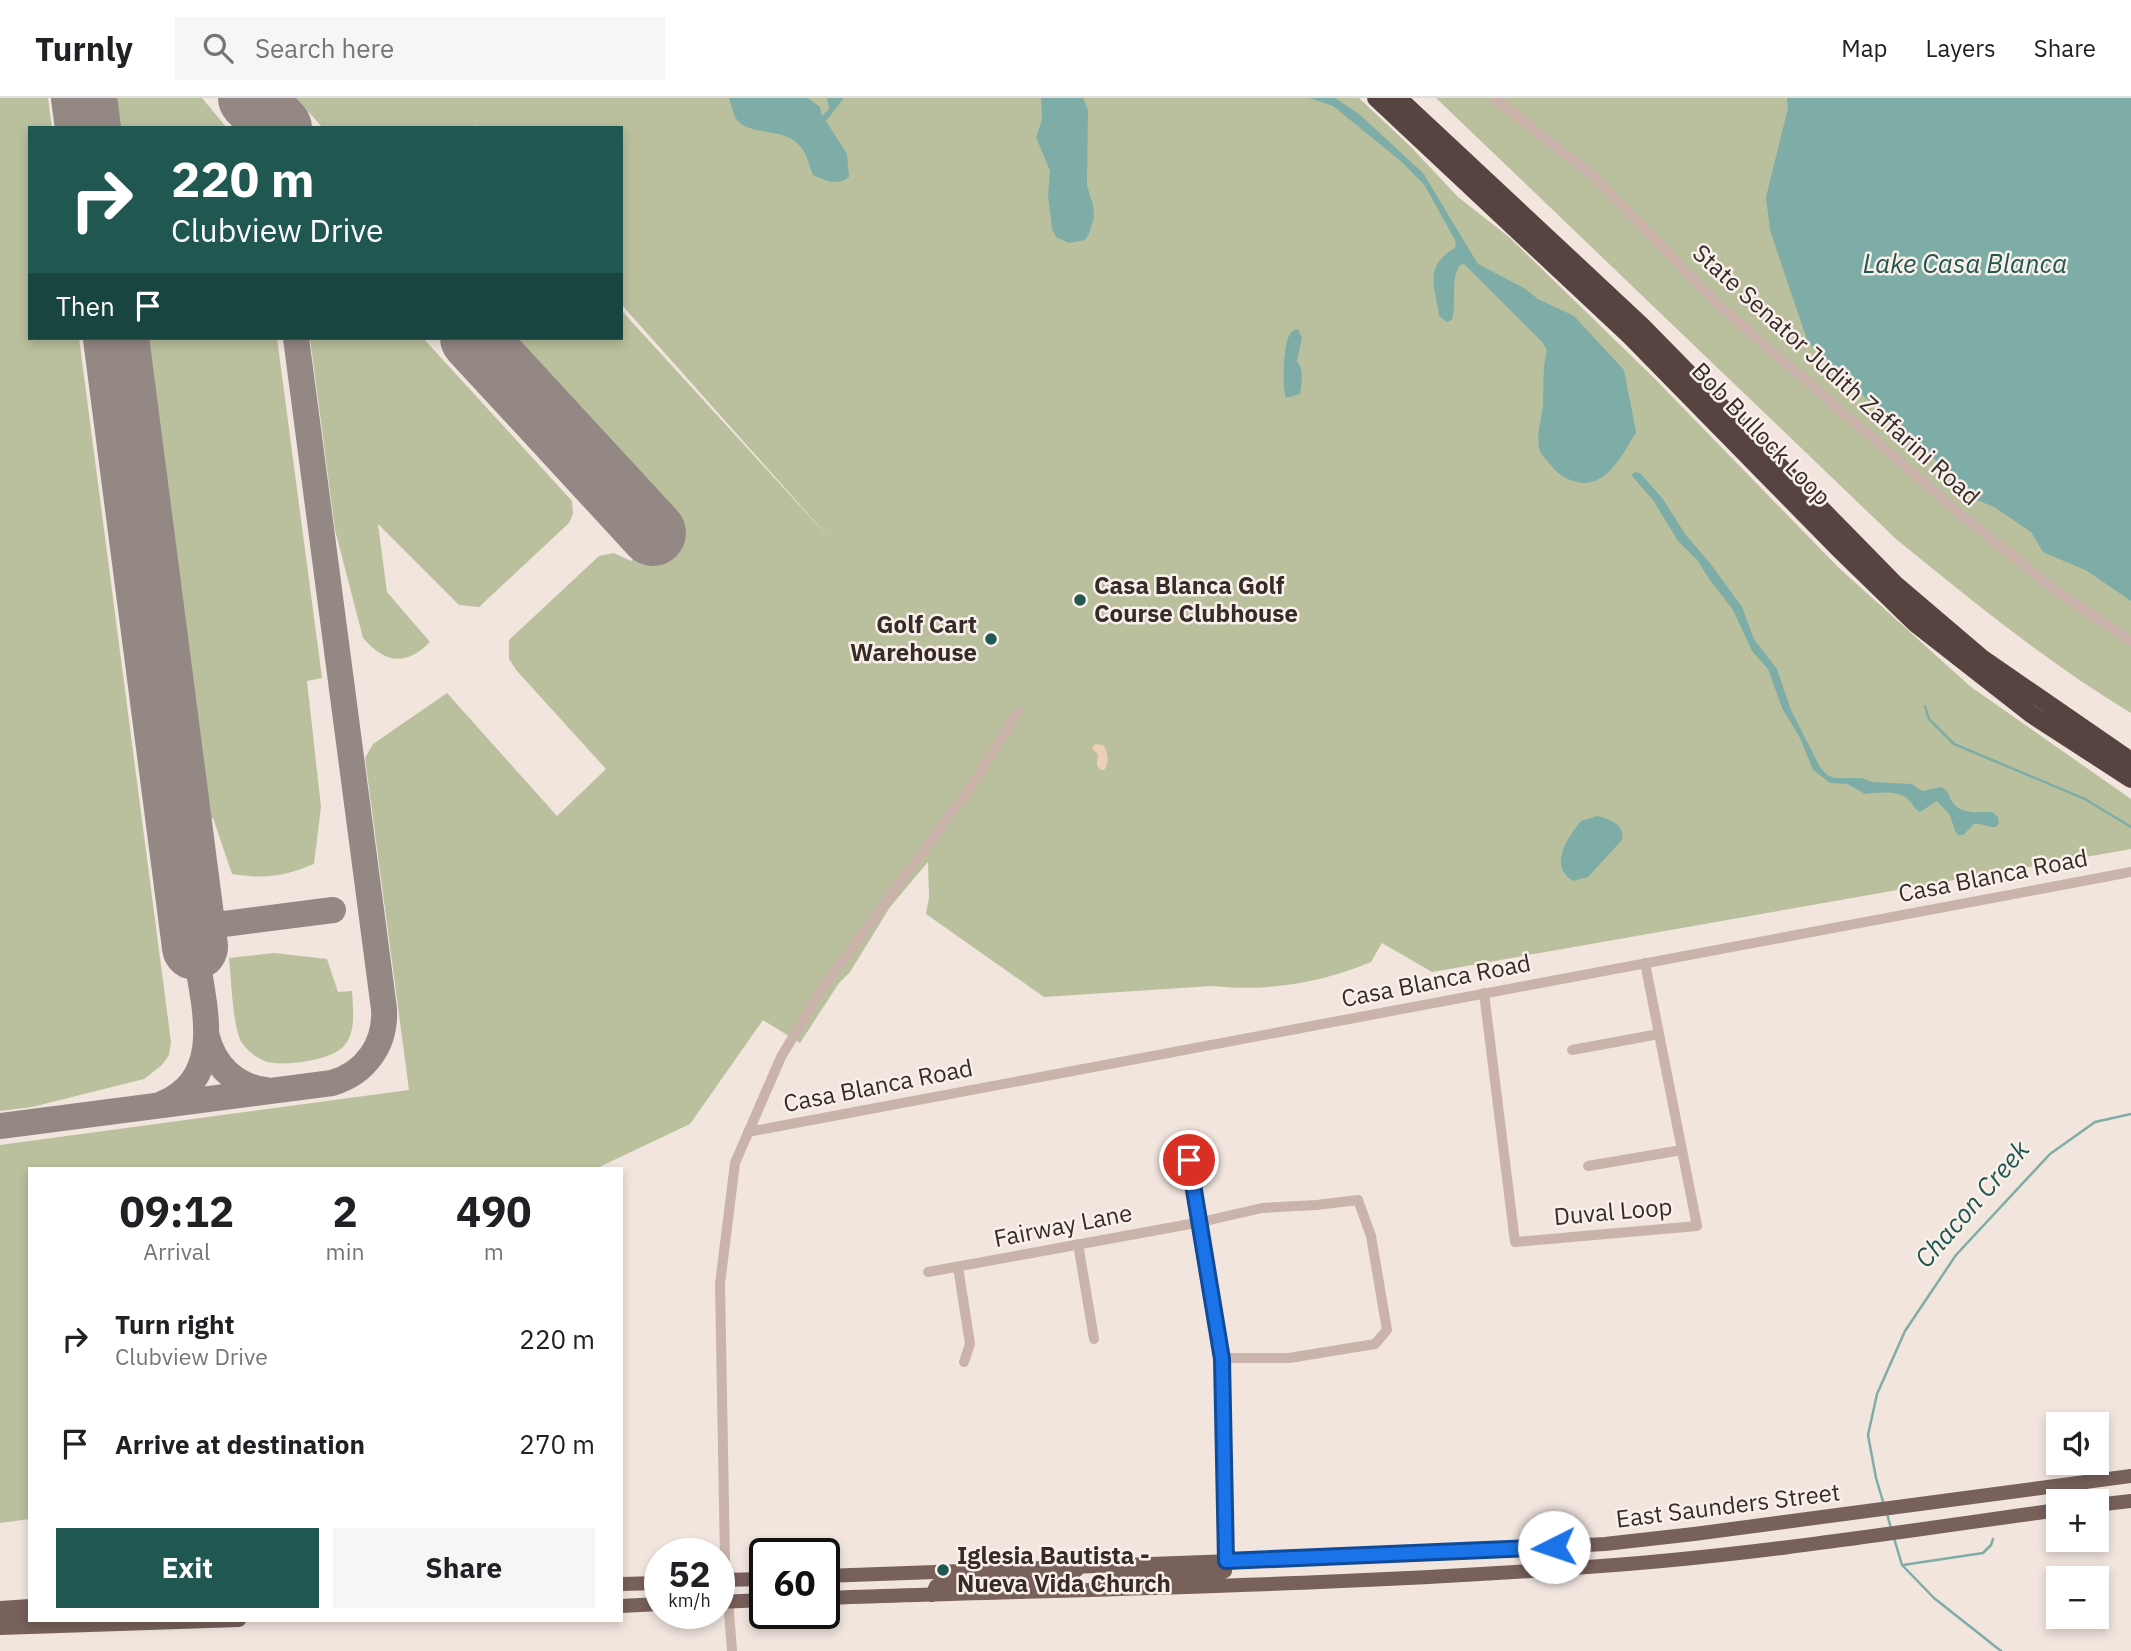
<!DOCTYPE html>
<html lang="en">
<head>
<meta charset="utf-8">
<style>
	body { margin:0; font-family:"IBM Plex Sans",sans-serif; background:#f6f6f6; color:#202124; height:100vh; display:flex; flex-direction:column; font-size:26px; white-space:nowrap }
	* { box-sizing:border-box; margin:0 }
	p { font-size:23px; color:#757577 }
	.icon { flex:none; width:38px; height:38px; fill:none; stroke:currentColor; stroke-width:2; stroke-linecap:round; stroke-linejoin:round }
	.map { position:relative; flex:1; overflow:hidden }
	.details { position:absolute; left:28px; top:1069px; width:595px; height:455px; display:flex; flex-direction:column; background:#fff; border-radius:0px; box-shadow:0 4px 10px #0003 }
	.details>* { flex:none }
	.banner { position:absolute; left:28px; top:28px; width:595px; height:214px; border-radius:0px; box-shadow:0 4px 10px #0003; background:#205751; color:#fff; overflow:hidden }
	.controls { position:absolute; left:2046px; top:1314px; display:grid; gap:14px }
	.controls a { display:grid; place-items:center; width:63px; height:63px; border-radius:0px; background:#fff; box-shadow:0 4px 10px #0003; font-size:35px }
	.speed { position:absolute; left:644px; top:1440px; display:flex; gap:14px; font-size:35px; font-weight:700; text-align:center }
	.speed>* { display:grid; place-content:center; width:91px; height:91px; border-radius:50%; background:#fff; box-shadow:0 4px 10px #0003; line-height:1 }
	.speed small { font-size:18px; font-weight:400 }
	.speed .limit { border:4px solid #111; border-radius:10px; background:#fff; color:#111 }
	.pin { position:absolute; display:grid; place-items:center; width:60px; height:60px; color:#fff; margin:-30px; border:4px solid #fff; border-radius:50%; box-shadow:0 2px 7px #0007 }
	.me { position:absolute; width:77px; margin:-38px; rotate:266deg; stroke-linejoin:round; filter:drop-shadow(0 0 5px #0008) }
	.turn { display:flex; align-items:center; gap:24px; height:147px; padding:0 28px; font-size:32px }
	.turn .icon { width:91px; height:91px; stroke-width:2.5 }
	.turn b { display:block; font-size:49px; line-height:60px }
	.then { display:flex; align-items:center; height:66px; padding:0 28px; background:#0003; gap:14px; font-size:26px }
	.eta { display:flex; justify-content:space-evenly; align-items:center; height:119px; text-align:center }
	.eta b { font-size:42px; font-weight:700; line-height:49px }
	.cta { display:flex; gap:14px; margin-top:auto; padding:14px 28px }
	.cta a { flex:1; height:80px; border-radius:0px; background:#205751; color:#fff; font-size:28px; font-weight:700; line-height:80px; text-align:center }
	.cta a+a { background:#f6f6f6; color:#202124 }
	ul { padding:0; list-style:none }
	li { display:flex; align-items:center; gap:21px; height:105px; padding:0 28px }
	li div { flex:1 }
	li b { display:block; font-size:26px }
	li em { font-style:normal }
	header { display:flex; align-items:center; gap:42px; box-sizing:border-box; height:98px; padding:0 35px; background:#fff; border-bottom:2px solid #e0e0e0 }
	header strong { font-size:33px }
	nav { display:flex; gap:38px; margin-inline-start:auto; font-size:24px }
	.search { width:490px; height:63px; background:#f6f6f6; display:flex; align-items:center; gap:18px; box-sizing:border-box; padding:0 24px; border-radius:0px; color:#757577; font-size:26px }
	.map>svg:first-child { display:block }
	.green { fill:#bac09e }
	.sand { fill:#ebd0b6 }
	.water { fill:#7eada7 }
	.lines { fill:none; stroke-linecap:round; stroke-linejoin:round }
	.stream { stroke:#7eada7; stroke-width:2.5 }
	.taxiway { stroke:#948884; stroke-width:26 }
	.runway { stroke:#948884; stroke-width:66 }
	.street { stroke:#c9b3aa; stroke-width:10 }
	.primary { stroke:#78605b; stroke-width:14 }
	.highway { stroke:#574441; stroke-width:18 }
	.route-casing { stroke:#114b97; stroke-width:18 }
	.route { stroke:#1a73e8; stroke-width:12 }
	.poi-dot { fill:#205751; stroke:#f9f0ea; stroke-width:2.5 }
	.labels { text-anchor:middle; stroke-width:5; stroke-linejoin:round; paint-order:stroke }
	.street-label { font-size:24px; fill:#372b29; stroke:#f9f0ea }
	.poi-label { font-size:24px; font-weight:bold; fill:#372b29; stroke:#f9f0ea; text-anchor:start }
	.water-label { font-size:26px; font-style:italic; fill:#205751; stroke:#f9f0ea }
</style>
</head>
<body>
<header>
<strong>Turnly</strong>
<div class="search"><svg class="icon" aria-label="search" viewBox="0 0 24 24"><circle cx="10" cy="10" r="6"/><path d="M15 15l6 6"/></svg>Search here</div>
<nav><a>Map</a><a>Layers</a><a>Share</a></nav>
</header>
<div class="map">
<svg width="2131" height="1553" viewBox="0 0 2131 1553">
	<rect width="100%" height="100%" fill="#f1e5de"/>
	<g class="green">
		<polygon points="0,0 48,0 52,30 30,30 30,240 79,240 171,944 169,957 162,967 144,981 32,1009 0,1013"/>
		<polygon points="115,0 202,0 227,30 119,30"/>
		<path d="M296 0H1359L1411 49 1458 99 1509 139 1652 278 1839 470 1971 589 2131 701V751L1432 874 1382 845 1371 864C1321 885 1266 894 1212 888L1044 899 926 816 929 799 928 764 890 809 850 874 839 885 800 945 763 922 690 1026 595 1071H30V1421L0 1425V1047L409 992 365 660 373 646 447 595 557 718 606 671 517 573 509 561V542L599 458 614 455 631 463 679 418 516 240H621V212L833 444 621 206V30H477L476 26 475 30H323Z"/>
		<path d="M1436 0H2131V615C2048 565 1971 502 1896 441Z"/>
		<path d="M147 240H277L322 580 307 583 321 709 314 766C282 779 266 781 232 776L213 720H210Z"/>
		<path d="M310 240H423L572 403 573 416 569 425 479 509 459 507 378 426 387 494 430 544C405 569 385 565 363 540L335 432Z"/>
		<path d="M274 855 327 861 338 894 352 893C353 912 357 936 342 950 329 962 290 967 273 965 262 964 249 955 242 945 233 933 231 878 229 860Z"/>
	</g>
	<path class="sand" d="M1095 646 1103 647C1108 654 1110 665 1104 672H1100L1097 667 1098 656 1092 651Z"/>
	<g class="water">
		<path d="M729 0H808L820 9 822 18 829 11 827 0H844L826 23 847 56 849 79C838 89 825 82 813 77 808 66 808 56 799 47 785 31 758 37 741 26 733 20 732 8 729 0Z"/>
		<polygon points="1041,0 1083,0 1088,12 1087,87 1093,107 1094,119 1089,136 1085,142 1069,145 1056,139 1052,131 1048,97 1050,73 1036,39 1042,22"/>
		<path d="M1309 0H1335L1359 16 1423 75 1478 166 1524 190 1538 201 1574 218 1624 272 1636 334C1623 356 1605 394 1573 383 1565 380 1561 378 1555 372 1549 365 1541 358 1539 350 1536 336 1542 320 1543 306 1544 288 1542 271 1547 252L1542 244 1464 166 1460 167C1450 181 1457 204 1452 222L1447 224 1439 218C1435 186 1423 169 1455 150L1456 144 1425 88 1403 65 1333 8Z"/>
		<polygon points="1787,0 2131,0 2131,503 2087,473 2043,454 2031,434 1994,409 1977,402 1902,330 1830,270 1807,242 1770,132 1766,99 1788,10"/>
		<path d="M1298 231 1302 240 1297 263C1304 271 1302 285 1300 296L1286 300C1282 288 1283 250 1289 238 1291 233 1293 233 1298 231Z"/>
		<path d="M1635 374 1640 375 1663 401 1685 436 1710 465 1742 509 1754 541 1777 571 1791 612 1820 669 1827 677 1835 680H1862L1872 684 1912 686 1922 693 1941 689C1948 693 1948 695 1951 702 1959 717 1978 714 1992 714L1998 719 1999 725 1996 729C1987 730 1983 725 1974 726L1963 737H1958L1955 733 1950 717 1937 703 1920 714C1914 711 1914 707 1909 702 1897 691 1878 695 1865 696L1847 686 1830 685 1813 672 1800 640 1782 610 1768 571 1752 553 1733 512 1709 481 1698 463 1678 443 1653 402 1631 377Z"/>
		<path d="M1597 718C1610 721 1625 726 1622 742L1588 779 1573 783C1548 768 1567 740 1581 723Z"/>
	</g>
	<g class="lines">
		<g class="stream">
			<polyline points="1925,608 1929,621 1954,646 2085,701 2131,729"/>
			<polyline points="1884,1407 1876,1380 1868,1337 1877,1296 1905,1233 1956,1157 2050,1056 2095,1024 2131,1016"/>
			<polyline points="1887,1416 1891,1430"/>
			<polyline points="1894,1440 1902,1467 1934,1500 2001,1553"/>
			<polyline points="1903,1467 1983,1455 1991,1447 1993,1441"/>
		</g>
		<g class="taxiway">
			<polyline points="244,0 260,30"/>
			<polyline points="269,0 284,30"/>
			<polyline points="193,830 333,812"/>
			<path d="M207 939C214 967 235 988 265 992"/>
			<path d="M164 1005C228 978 202 902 195 849"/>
			<path d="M0 1028 332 985C366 975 386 946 384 911L296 240"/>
		</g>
		<g class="runway">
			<polyline points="84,0 88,30"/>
			<polyline points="251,0 279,30"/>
			<polyline points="116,240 195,849"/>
			<polyline points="473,240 653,435"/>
		</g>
		<g class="street">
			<polyline points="1494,0 1592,77 1722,210 1958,414 2055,492 2131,543"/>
			<polyline points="1484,895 1515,1144 1697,1128 1645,865"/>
			<polyline points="1572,952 1659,936"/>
			<polyline points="748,1034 2131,774"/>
			<polyline points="1189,1062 1222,1260 1226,1463"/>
			<polyline points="1588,1068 1682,1052"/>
			<polyline points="1078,1146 1094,1241"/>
			<polyline points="958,1169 970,1246 964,1264"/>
			<polyline points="928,1174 1201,1124 1262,1110 1317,1107 1358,1102 1371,1138 1387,1232 1375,1246 1289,1260 1222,1260"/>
			<polyline points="732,1553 725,1462 720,1186 735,1065 781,959 822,891 972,687 1018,614"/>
		</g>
		<g class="primary">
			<polyline points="2078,1385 2081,1404"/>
			<polyline points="2096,1407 2131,1403"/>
			<polyline points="824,1478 1424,1456 1605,1446 1694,1436 2131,1378"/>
			<polyline points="719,1482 765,1481"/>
			<polyline points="621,1486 660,1485"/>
			<polyline points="1096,1486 1129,1478 1221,1475 1225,1473 1226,1463"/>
			<polyline points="932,1497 936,1488 943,1485 1068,1478 1077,1472"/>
			<path d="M824 1500C1083 1491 1343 1488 1601 1468 1754 1457 1906 1433 2058 1412"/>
			<polyline points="719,1504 765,1502"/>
			<polyline points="621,1508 660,1506"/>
			<polyline points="0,1510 30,1508"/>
			<polyline points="0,1520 30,1519"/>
			<polyline points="0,1530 239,1522"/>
		</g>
		<g class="highway">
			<polyline points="1376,0 1630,238 1836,448 1916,526 2031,616 2131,681"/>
			<polyline points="1398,0 1642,228 1895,486 1983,561 2131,663"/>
		</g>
	</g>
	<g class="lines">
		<g class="route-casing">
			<polyline id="route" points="1189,1062 1222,1261 1226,1463 1554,1449"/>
		</g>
		<use href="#route" class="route"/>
	</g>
	<g class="poi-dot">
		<circle cx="1080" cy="502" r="7"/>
		<circle cx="991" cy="541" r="7"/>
		<circle cx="943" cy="1472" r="7"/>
	</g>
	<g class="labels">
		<g class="street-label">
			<text transform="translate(1836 277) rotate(42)" y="8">State Senator Judith Zaffarini Road</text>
			<text transform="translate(1761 336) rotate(46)" y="8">Bob Bullock Loop</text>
			<text transform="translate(1993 778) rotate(-11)" y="8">Casa Blanca Road</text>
			<text transform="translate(1436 883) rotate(-11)" y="8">Casa Blanca Road</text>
			<text transform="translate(878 988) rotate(-11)" y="8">Casa Blanca Road</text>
			<text transform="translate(1613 1114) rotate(-5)" y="8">Duval Loop</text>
			<text transform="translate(1063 1128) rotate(-11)" y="8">Fairway Lane</text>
			<text transform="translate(1728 1408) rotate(-7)" y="8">East Saunders Street</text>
		</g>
		<g class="poi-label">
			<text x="1094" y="496">Casa Blanca Golf<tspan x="1094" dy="28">Course Clubhouse</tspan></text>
			<text x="977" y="535" text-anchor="end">Golf Cart<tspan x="977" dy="28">Warehouse</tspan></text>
			<text x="957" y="1466">Iglesia Bautista -<tspan x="957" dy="28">Nueva Vida Church</tspan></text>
		</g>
		<g class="water-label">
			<text x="1965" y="175">Lake Casa Blanca</text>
			<text transform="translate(1972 1106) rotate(-49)" y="9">Chacon Creek</text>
		</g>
	</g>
</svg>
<div class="controls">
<a><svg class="icon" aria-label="sound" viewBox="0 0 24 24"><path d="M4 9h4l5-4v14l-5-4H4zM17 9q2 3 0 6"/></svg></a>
<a>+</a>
<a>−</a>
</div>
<div class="speed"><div>52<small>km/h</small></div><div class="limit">60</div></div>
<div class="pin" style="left:1189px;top:1062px;background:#d93025"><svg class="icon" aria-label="arrive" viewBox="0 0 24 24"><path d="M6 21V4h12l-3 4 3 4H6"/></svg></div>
<svg class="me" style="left:1554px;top:1449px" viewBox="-20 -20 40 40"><circle r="19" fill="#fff"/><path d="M0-13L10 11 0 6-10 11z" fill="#1a73e8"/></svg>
<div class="banner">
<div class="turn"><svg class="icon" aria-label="right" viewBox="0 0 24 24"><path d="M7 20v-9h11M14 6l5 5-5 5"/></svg><div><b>220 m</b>Clubview Drive</div></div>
<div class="then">Then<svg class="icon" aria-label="arrive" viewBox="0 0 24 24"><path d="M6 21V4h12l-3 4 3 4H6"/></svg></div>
</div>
<section class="details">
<div class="eta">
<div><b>09:12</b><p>Arrival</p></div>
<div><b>2</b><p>min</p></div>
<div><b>490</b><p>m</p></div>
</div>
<ul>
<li><svg class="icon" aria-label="right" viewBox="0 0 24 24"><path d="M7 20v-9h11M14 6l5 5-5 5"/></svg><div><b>Turn right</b><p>Clubview Drive</p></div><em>220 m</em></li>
<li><svg class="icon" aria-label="arrive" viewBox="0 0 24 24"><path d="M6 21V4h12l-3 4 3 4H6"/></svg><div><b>Arrive at destination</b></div><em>270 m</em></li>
</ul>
<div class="cta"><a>Exit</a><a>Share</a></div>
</section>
</div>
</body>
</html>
